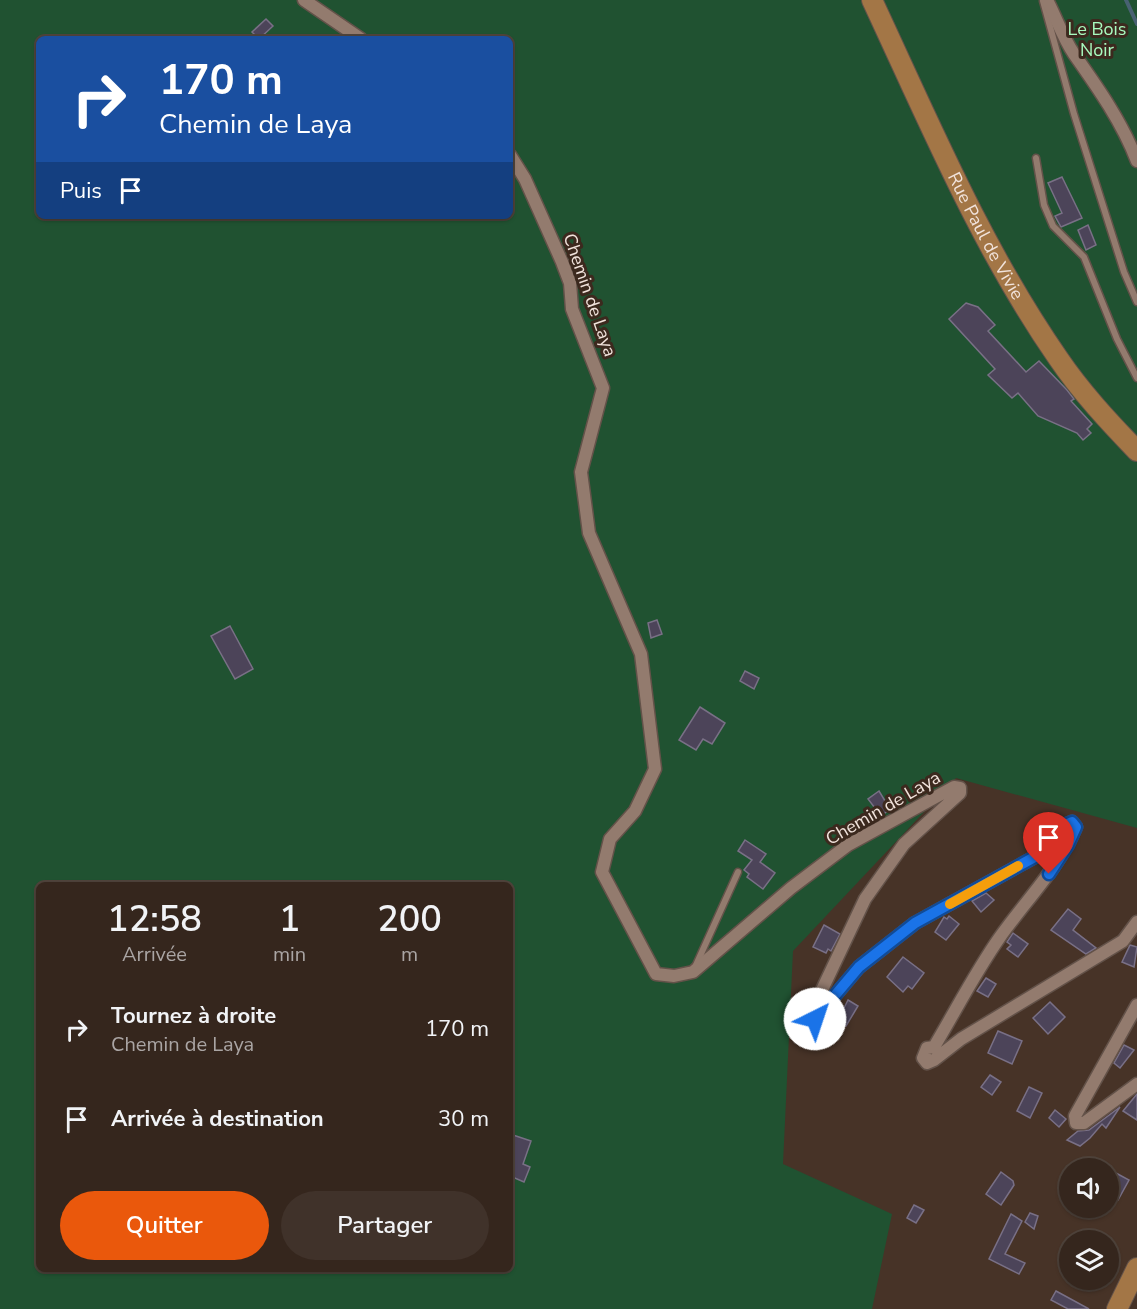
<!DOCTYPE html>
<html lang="fr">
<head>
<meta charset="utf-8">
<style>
	body { margin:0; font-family:"Nunito Sans",sans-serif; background:#40322a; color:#f1f3f6; height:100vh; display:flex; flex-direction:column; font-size:22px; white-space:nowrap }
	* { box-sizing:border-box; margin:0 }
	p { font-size:20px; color:#aaa5a4 }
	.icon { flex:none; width:33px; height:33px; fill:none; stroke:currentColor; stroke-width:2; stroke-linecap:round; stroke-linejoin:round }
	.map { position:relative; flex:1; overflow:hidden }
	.details { position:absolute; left:36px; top:882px; width:477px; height:390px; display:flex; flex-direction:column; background:#35261d; border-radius:9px; box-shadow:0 2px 4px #0004,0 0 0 2px #4f433b }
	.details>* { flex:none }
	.top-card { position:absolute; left:36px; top:36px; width:477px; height:183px; border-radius:9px; box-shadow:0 2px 4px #0004,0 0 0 2px #4f433b; background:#1a4fa0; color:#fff; overflow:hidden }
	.tools { position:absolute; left:1059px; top:1158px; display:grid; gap:12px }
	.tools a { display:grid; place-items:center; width:60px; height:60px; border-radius:50%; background:#35261d; box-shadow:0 2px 4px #0004,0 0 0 2px #4f433b; font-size:30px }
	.pin { position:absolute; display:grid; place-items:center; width:51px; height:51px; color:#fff; margin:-62px -26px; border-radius:50% 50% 50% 0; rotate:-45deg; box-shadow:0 0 6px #0007 }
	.pin .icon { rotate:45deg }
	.me { position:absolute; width:66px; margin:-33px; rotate:41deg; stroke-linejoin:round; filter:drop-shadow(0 0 4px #0008) }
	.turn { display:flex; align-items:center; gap:21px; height:126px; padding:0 24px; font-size:27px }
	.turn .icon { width:78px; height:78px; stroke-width:2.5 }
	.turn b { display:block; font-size:42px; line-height:51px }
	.then { display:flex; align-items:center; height:57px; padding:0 24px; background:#0003; gap:12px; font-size:22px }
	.eta { display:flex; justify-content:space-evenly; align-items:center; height:102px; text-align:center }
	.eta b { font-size:36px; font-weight:600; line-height:42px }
	.cta { display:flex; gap:12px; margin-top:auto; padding:12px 24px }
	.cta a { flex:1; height:69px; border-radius:36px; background:#ea580c; color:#fff; font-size:24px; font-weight:600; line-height:69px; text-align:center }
	.cta a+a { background:#40322a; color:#f1f3f6 }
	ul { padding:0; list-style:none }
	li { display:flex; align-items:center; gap:18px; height:90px; padding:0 24px }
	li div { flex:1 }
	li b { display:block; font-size:22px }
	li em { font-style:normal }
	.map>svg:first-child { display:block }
	.green { fill:#205231; fill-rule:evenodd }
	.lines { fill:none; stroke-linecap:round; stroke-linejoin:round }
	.stream { stroke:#486172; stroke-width:4 }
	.building { fill:#4c4459; stroke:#797086; stroke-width:1.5 }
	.lane-casing { stroke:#635249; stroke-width:9 }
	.street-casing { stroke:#635249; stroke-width:15 }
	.primary-casing { stroke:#635249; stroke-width:22 }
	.lane { stroke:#937b6e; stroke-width:6 }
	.street { stroke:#937b6e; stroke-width:12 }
	.primary { stroke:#a37646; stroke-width:20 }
	.route-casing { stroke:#114b97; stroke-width:15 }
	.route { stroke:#1a73e8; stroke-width:10 }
	.slow { stroke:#f59e0b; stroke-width:10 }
	.labels { text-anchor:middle; stroke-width:6; stroke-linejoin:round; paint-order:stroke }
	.park-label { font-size:18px; fill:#a8fbbf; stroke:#3c291e }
	.street-label { font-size:18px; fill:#f1e3dc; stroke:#3c291e }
</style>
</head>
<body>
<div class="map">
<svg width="1137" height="1309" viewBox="0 0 1137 1309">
	<rect width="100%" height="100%" fill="#473327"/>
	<path class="green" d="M0 0H1137V828L956 778 793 951 783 1164 892 1214 872 1309H0ZM39 39H510V216H39ZM39 885H510V1269H39Z"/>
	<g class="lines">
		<polyline class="stream" points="1126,0 1137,24"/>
	</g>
	<g class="building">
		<polygon points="266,19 273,26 259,39 252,32"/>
		<polygon points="1062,177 1082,218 1061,227 1055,216 1062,213 1048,183"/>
		<polygon points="1088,225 1096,245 1086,250 1078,230"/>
		<polygon points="966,303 978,307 995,325 988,331 1026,372 1039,361 1067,390 1074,399 1071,401 1092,424 1087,429 1091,433 1083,440 1077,433 1038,416 1018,393 1012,398 988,375 995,369 949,319"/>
		<polygon points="657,620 662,634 651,638 648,623"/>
		<polygon points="230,626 253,669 235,679 211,636"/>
		<polygon points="745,671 759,678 754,689 740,681"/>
		<polygon points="700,707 725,723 712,744 703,739 696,750 679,740"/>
		<polygon points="879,791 890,809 881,816 868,799"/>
		<polygon points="745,840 766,854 760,862 775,873 763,889 747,877 749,874 744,870 752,860 738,851"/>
		<polygon points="986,893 994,900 981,912 972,901"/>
		<polygon points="1068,909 1081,919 1073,930 1096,948 1086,954 1051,930"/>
		<polygon points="949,916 959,924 946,940 935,932 944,917 947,919"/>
		<polygon points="824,925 840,934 831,951 828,949 826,953 813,947"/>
		<polygon points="1013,933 1028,944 1018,957 1007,949 1011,945 1007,942"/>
		<polygon points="1130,945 1137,947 1134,967 1122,962"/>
		<polygon points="903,957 924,973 912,989 908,986 903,992 887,977"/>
		<polygon points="986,978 996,984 988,997 977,991"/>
		<polygon points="848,1000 858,1006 846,1026 834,1019 841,1006 844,1008"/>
		<polygon points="1050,1002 1065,1017 1048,1034 1033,1018"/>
		<polygon points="998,1031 1022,1041 1012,1064 988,1053"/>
		<polygon points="1124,1045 1134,1050 1120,1068 1114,1063"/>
		<polygon points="990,1075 1001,1082 992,1095 981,1087"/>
		<polygon points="1029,1087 1042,1093 1030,1118 1017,1111"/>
		<polygon points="1137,1094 1137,1120 1123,1111"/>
		<polygon points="1120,1107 1106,1128 1102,1124 1090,1138 1080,1146 1067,1140 1078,1131 1089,1130"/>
		<polygon points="1055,1110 1066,1119 1059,1127 1049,1118"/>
		<polygon points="510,1134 531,1141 523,1164 530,1167 524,1182 510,1176"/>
		<polygon points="1001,1172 1013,1181 1014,1185 1001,1205 986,1194"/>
		<polygon points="1114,1172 1129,1180 1118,1200 1108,1195 1108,1181"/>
		<polygon points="914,1205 924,1210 916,1223 907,1218"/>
		<polygon points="1030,1213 1038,1216 1034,1229 1025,1222"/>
		<polygon points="1011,1214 1022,1221 1005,1254 1025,1263 1019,1274 989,1259"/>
		<polygon points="1056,1291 1089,1309 1068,1309 1051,1300"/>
	</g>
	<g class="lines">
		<g class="lane-casing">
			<g id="lane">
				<polyline points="1043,1 1074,114 1124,272 1137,302"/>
				<polyline points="1036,158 1044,205 1053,226 1084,257 1117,339 1137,378"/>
				<polyline points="696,965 738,872"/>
			</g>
		</g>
		<g class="street-casing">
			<g id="street">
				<polyline points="304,0 361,39"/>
				<path d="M1047 0C1056 17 1063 38 1074 54 1098 88 1122 122 1137 161"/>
				<path d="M510 155 525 179 562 262 570 283 572 309 603 388 581 472 589 533 641 654 655 769 635 811 610 839 602 872 656 974 674 976 693 972 791 888 848 845 954 787 960 788V793L904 844 865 899 812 1011V1019L817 1017 859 967 915 923 1051 848 1065 825 1072 822 1076 827C1058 869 1026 900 1000 937 976 971 956 1010 934 1047L927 1048 923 1058 927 1063 934 1060 961 1039 1123 941 1137 922"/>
				<polyline points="1137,1005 1075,1116 1076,1123 1084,1123 1137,1084"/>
			</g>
		</g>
		<g class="primary-casing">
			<g id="primary">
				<path id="s1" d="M872 0C929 122 981 247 1058 358 1081 392 1109 422 1137 451"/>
				<polyline points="1117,1309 1137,1268"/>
			</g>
		</g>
		<use href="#lane" class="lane"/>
		<use href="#street" class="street"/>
		<use href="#primary" class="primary"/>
	</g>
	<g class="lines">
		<g class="route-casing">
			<polyline id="route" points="815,1019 859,967 915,923 1051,848 1065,825 1072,822 1076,827 1068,845 1049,874"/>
		</g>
		<use href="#route" class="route"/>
		<polyline class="slow" points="950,904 1018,866"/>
	</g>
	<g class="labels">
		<g class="park-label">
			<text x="1097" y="35">Le Bois<tspan x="1097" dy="21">Noir</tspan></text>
		</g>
		<g class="street-label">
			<text dy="6" stroke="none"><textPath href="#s1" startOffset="262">Rue Paul de Vivie</textPath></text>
			<text transform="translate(590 295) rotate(71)" y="6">Chemin de Laya</text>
			<text transform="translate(883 808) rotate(-30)" y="6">Chemin de Laya</text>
		</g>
	</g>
</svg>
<div class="tools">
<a><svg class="icon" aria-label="sound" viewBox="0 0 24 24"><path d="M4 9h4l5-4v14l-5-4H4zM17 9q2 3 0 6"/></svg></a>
<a><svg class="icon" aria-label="layers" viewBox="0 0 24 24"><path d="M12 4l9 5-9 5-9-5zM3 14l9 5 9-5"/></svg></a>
</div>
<div class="pin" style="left:1049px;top:874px;background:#d93025"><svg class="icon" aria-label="arrive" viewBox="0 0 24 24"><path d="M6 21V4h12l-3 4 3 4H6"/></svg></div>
<svg class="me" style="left:815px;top:1019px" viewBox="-20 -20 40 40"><circle r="19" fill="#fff"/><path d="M0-13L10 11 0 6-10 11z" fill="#1a73e8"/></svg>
<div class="top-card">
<div class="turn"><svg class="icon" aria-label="right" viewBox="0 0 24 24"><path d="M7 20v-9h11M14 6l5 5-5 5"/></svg><div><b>170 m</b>Chemin de Laya</div></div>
<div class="then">Puis<svg class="icon" aria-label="arrive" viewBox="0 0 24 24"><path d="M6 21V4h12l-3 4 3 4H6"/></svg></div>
</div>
<section class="details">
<div class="eta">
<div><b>12:58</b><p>Arrivée</p></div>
<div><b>1</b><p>min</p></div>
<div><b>200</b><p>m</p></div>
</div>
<ul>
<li><svg class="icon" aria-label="right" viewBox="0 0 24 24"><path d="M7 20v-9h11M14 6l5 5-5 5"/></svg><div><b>Tournez à droite</b><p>Chemin de Laya</p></div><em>170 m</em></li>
<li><svg class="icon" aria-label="arrive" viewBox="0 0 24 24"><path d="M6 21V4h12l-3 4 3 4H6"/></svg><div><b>Arrivée à destination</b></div><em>30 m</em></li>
</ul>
<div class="cta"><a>Quitter</a><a>Partager</a></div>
</section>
</div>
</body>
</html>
